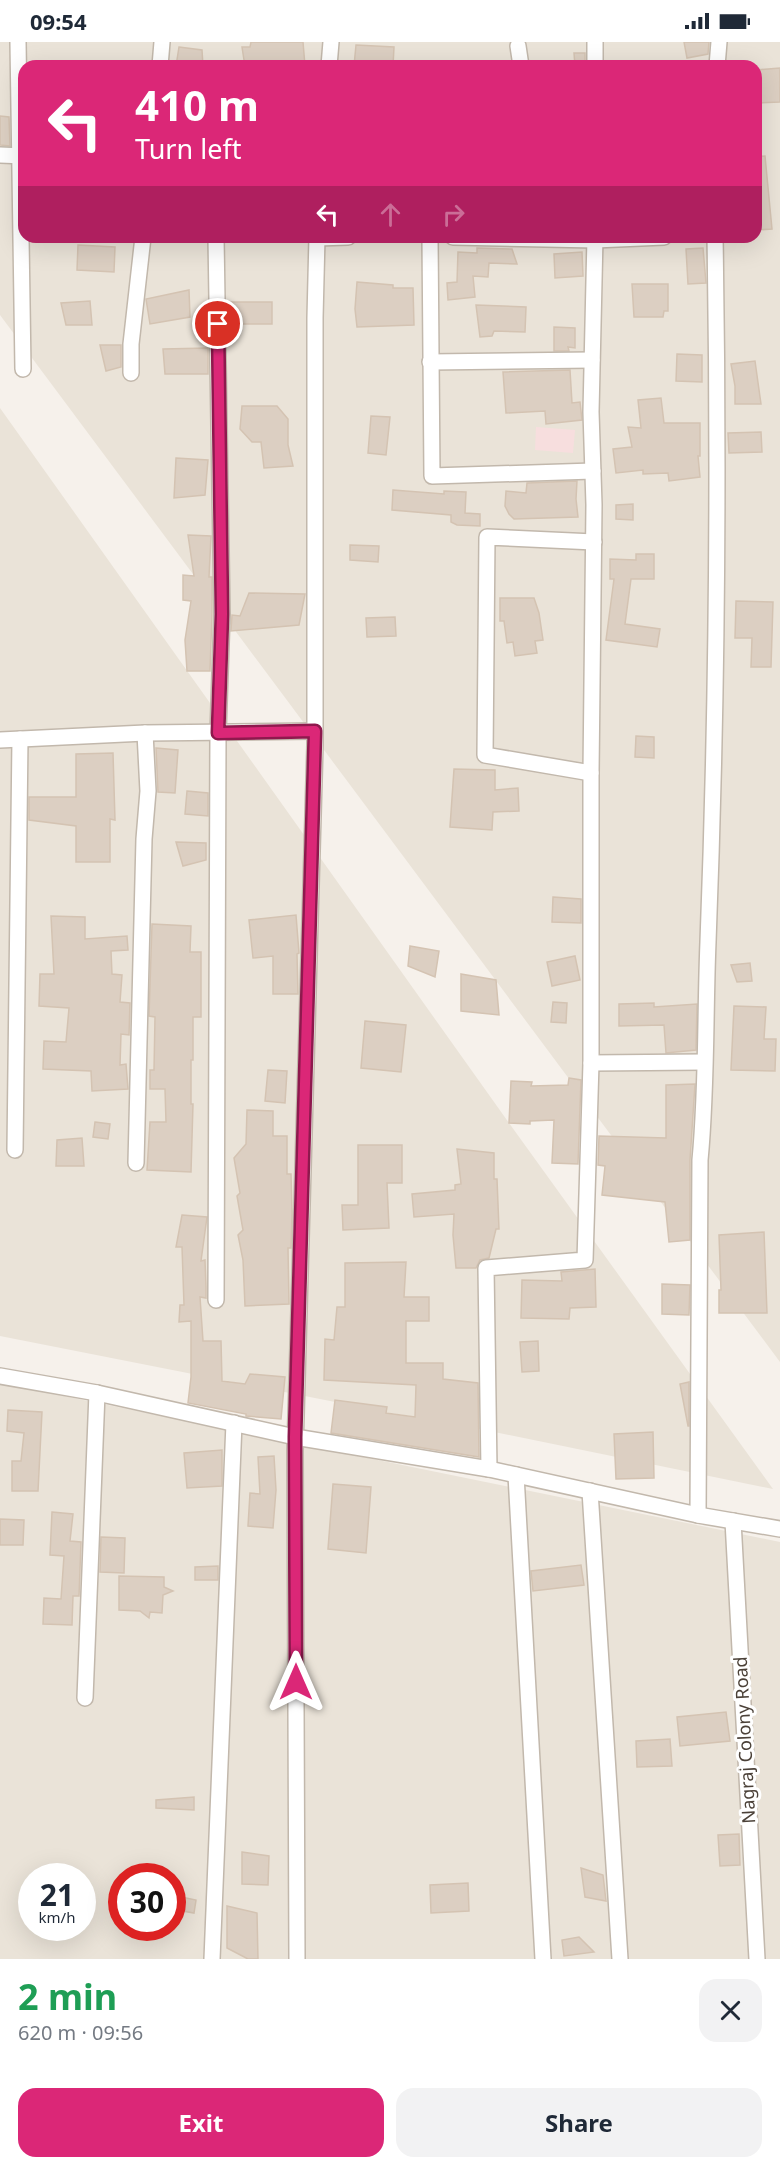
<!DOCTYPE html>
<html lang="en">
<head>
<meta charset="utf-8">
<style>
	body { margin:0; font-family:"Noto Sans",sans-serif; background:#f2f2f3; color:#1f2937; height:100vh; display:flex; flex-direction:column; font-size:22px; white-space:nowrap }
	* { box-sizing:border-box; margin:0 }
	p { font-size:20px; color:#747a83 }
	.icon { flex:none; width:33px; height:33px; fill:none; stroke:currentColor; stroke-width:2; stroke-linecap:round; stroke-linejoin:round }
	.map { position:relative; height:1917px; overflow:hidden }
	.sheet { display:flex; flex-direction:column; background:#fff; flex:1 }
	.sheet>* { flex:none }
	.top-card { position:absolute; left:18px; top:18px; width:744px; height:183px; border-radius:18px; box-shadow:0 6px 24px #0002; background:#db2777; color:#fff; overflow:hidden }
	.speed { position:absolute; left:18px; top:1821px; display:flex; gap:12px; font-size:30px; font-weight:700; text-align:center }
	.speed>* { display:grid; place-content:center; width:78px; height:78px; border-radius:50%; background:#fff; box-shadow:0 6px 24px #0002; line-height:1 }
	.speed small { font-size:15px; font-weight:400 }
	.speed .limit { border:9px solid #d22; background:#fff; color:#111 }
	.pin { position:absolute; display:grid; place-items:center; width:51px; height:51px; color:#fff; margin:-26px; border:3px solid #fff; border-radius:50%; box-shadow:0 2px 6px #0007 }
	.me { position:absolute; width:66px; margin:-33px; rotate:0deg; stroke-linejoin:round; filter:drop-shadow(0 0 4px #0008) }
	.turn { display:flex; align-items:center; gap:21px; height:126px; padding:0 18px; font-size:27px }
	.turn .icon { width:78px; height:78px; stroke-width:2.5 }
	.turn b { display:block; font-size:42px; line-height:51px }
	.lanes { display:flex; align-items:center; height:57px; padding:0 18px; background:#0003; justify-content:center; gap:30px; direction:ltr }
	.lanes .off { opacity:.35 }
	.round { display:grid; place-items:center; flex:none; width:63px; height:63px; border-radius:18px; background:#f2f2f3 }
	.summary { display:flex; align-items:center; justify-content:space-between; height:102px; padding:0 18px }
	h1 { font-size:36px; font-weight:700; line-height:45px; color:#1e9e55 }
	.cta { display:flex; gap:12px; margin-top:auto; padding:12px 18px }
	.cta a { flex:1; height:69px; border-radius:18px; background:#db2777; color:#fff; font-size:24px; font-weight:700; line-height:69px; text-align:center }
	.cta a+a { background:#f2f2f3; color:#1f2937 }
	.status { display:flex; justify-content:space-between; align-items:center; height:42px; padding:0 30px; background:#fff; direction:ltr }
	.status svg { height:16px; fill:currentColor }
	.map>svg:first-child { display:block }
	.residential { fill:#eae3d8; fill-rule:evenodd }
	.medical { fill:#f7dede }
	.building { fill:#dccfc2; stroke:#d4c3b2; stroke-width:1.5 }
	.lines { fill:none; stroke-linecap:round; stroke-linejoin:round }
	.street-casing { stroke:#c2b8ac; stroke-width:18 }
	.street { stroke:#fff; stroke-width:15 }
	.route-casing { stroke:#8e194d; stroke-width:15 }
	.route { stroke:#db2777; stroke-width:10 }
	.labels { text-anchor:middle; stroke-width:6; stroke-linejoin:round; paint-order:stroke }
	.street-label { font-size:18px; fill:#4b4138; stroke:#fff }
</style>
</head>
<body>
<div class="status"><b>09:54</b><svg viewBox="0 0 49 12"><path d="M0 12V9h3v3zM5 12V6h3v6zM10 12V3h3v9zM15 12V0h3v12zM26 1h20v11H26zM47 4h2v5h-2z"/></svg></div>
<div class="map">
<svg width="780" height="1917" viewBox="0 0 780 1917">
	<rect width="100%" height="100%" fill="#f6f1eb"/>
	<g class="residential">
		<path d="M0 0H780V1320L0 273ZM24 24H756V195H24Z"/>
		<polygon points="0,366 509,1081 773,1447 436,1378 391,1371 0,1294"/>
		<path d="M0 1341 780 1500V1917H0ZM32 1834H82V1886H32ZM122 1834H172V1886H122Z"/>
	</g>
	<polygon class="medical" points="536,385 575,388 573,411 535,408"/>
	<g class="building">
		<polygon points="251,0 303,0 305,24 248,24 244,18 242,5 250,5"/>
		<polygon points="684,0 709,0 708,12 687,16"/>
		<polygon points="356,3 394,5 393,24 354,24"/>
		<polygon points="179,5 202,8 203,24 176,24"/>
		<polygon points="574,11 585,11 585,24 575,24"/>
		<polygon points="780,26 780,60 756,61 756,28"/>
		<polygon points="0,74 9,75 10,104 0,103"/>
		<polygon points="765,114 772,187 756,188 756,115"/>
		<polygon points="78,203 115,205 114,230 77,228"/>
		<polygon points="477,206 512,207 517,222 489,221 488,235 473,234 475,255 448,258 447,241 457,240 458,210 477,211"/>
		<polygon points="703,206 706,241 688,242 686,207"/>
		<polygon points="582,210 583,234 555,236 554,212"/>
		<polygon points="357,240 393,243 393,246 413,246 414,283 357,285 355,267"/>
		<polygon points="632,242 668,242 668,269 664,269 663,275 634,275"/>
		<polygon points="189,248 190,275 150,282 146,257"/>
		<polygon points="90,259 92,283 66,283 61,261"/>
		<rect x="231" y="260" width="41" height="22"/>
		<polygon points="476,263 526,265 525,290 494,289 492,294 480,295"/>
		<polygon points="554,285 575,286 575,306 568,305 569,309 554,309"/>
		<polygon points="100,303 121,303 121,325 106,329"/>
		<polygon points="208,306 208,332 165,332 163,307"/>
		<polygon points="677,312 702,313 702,340 676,339"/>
		<polygon points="755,319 761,362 735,362 735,344 731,322"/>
		<polygon points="570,328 572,361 580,360 582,378 546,382 545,369 506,371 503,330"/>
		<polygon points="661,356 664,381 700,381 700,414 698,414 700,435 669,439 668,431 643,432 643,428 616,431 613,407 632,405 628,385 641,386 638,358"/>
		<polygon points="242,364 277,364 288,377 288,403 293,424 264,426 261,400 252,400 240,387"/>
		<polygon points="371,374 390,375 386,413 368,411"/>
		<polygon points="761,390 762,410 729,411 728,391"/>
		<polygon points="176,416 208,418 205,453 174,456"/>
		<polygon points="577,439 576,457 578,475 514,477 509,472 505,464 506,449 526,451 527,441"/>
		<polygon points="393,448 444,452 444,449 466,450 465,471 480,472 480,484 457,483 451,480 451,473 392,468"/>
		<polygon points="633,462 633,478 616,477 616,463"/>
		<polygon points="188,493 211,494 209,535 212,535 212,572 210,629 187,629 185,598 191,559 183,558 183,533 194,534"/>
		<polygon points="350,503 379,504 378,520 350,518"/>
		<polygon points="636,512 654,512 654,537 631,537 625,582 660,587 657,605 606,598 614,537 610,537 610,517 636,518"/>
		<polygon points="249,551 305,552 299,583 231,589 232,573 240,574"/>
		<polygon points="500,556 534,556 539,571 543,598 535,599 537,611 515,614 513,600 507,601 504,579 500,579"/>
		<polygon points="736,559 773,560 771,625 751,625 752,596 735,596"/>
		<polygon points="395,575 396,594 367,595 366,576"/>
		<polygon points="636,694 654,695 654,716 635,715"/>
		<polygon points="156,706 178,708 175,751 158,750"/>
		<polygon points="113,711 115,778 110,777 110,820 76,820 76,784 29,778 29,755 76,755 76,712"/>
		<polygon points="454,727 495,728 495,748 518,746 519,769 493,770 492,788 450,785"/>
		<polygon points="187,749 208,751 208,774 185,772"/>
		<polygon points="176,800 206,801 206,818 183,824"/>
		<polygon points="553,855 581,857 581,881 552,880"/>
		<polygon points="296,873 299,911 297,912 298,952 273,952 273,914 253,916 249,878"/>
		<polygon points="51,874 85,875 85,897 127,894 128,908 111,909 112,932 122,933 120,960 130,961 129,993 121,992 120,1023 126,1022 128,1047 92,1049 91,1029 43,1027 44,999 66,1000 69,966 39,964 40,932 54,932"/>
		<polygon points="152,882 191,884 190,910 201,910 201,975 193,975 193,1018 191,1018 191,1062 193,1062 191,1130 147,1128 150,1080 166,1080 165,1047 150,1047 150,1028 154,1028 155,975 149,974"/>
		<polygon points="410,904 439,909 435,935 408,924"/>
		<polygon points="575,914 580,938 552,944 547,920"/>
		<polygon points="750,921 752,939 737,940 731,923"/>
		<polygon points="461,932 496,938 499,973 461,969"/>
		<polygon points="553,960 567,961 566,981 551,980"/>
		<polygon points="654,961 654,965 697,962 696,1008 666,1011 664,983 619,984 619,962"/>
		<polygon points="734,964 766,965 764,997 776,997 775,1029 731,1028"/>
		<polygon points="365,979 406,983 401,1030 361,1026"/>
		<polygon points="268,1028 287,1029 285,1061 265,1059"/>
		<polygon points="569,1036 581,1038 578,1122 552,1121 554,1078 530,1079 530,1082 509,1081 511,1039 532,1040 531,1044 568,1043"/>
		<polygon points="695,1042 690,1118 690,1198 669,1200 665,1160 602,1153 605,1124 598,1123 599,1094 666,1096 666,1043"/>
		<polygon points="247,1068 273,1069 273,1094 287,1094 287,1132 291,1132 292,1171 291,1206 288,1206 289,1262 245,1264 243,1218 238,1193 243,1188 237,1154 240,1151 234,1116 246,1102"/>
		<polygon points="95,1080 110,1082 108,1097 93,1095"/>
		<polygon points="82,1096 84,1124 56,1124 57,1098"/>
		<polygon points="358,1103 402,1103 402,1141 387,1141 389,1186 343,1188 342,1163 358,1163"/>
		<polygon points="457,1107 494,1111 494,1137 497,1137 499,1187 496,1187 489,1216 480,1218 476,1226 456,1226 453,1193 454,1172 414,1175 412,1152 455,1148 455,1143 461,1142"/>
		<polygon points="182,1173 207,1175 201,1219 205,1218 206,1245 206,1256 200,1255 203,1299 221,1299 222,1339 245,1342 250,1332 285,1335 281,1377 246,1374 246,1372 188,1361 191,1335 191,1279 179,1280 180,1263 184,1263 182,1205 176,1205"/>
		<polygon points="764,1190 767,1271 719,1271 719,1248 721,1248 719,1193"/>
		<polygon points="406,1220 404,1255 429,1255 429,1279 406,1279 406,1321 443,1321 443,1337 478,1341 479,1415 331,1391 335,1358 387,1365 386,1371 415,1375 416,1343 324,1338 325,1297 334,1298 337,1265 345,1265 345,1221"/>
		<polygon points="595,1227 596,1265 570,1266 569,1277 521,1276 522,1238 562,1239 561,1230"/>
		<polygon points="662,1242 690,1243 689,1273 662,1272"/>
		<polygon points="538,1299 539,1329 522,1330 520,1300"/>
		<polygon points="689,1340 689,1384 688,1384 680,1342"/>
		<polygon points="8,1368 42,1370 38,1449 12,1449 12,1419 21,1419 24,1391 7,1389"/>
		<polygon points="653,1390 654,1436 616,1437 614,1392"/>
		<polygon points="222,1408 222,1444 187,1446 184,1411"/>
		<polygon points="274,1414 276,1448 273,1486 248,1484 250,1451 260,1452 258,1415"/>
		<polygon points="333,1442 371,1445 366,1511 328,1507"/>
		<polygon points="52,1470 73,1472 70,1499 81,1500 79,1554 73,1554 72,1583 43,1582 44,1556 61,1557 64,1514 50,1513"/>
		<polygon points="0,1477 24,1478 23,1503 0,1503"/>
		<polygon points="101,1495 125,1496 124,1531 100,1530"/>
		<polygon points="581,1523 584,1543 533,1549 531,1529"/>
		<polygon points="218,1524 218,1538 195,1538 195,1525"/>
		<polygon points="119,1534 164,1535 164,1545 173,1549 163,1553 162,1571 150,1570 149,1576 140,1569 119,1568"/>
		<polygon points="726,1670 730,1699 680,1704 677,1675"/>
		<polygon points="670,1697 672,1724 637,1725 636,1699"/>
		<polygon points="194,1755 194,1768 156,1766 156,1758"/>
		<polygon points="739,1792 740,1823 720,1824 718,1793"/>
		<polygon points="242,1810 269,1814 268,1843 242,1842"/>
		<polygon points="581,1826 603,1833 606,1859 585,1855"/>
		<polygon points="468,1841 469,1869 431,1871 430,1843"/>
		<polygon points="172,1853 196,1858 194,1871 172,1867"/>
		<polygon points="227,1864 257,1871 258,1917 248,1917 227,1906"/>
		<polygon points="579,1895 594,1910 564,1914 562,1898"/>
	</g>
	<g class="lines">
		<g class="street-casing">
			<g id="street">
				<polyline points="18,0 23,327"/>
				<polyline points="595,0 595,24"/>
				<polyline points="518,4 521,24"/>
				<polyline points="160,24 162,0"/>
				<polyline points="329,24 331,0"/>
				<polyline points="717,24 719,0"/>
				<polyline points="0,113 24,114"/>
				<polyline points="216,195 222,572 218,691 216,1258"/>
				<polyline points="430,195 432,434 593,429"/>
				<polyline points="453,195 595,198 664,195"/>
				<polyline points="317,196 348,195"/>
				<polyline points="430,320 592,318"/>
				<polyline points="131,331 131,302 143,195"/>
				<polyline points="0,698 145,691 315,689"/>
				<polyline points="591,731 485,713 487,495 594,500"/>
				<polyline points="591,1021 704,1020"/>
				<polyline points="15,1108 20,697"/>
				<polyline points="136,1121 144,797 148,749 145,691"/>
				<polyline points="0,1334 97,1351 295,1395 489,1427 698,1473 780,1487"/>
				<polyline points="489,1427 486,1226 585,1218 591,1021 591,731 594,463 591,370 595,195"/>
				<polyline points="516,1433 543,1917"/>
				<polyline points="590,1449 620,1917"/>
				<path d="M698 1473 700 1118C707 1046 705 973 708 900 717 666 719 430 715 195"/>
				<polyline points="733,1479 757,1917"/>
				<polyline points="85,1656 97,1351"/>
				<polyline points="212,1917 234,1381"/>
				<polyline points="297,1917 295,1409 315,703 315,276 317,195"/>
			</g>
		</g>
		<use href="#street" class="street"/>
	</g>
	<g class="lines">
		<g class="route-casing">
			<polyline id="route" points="218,282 222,572 218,691 315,689 295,1395 296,1640"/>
		</g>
		<use href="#route" class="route"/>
	</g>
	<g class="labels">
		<g class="street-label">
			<text transform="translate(745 1698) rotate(-93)" y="6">Nagraj Colony Road</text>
		</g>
	</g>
</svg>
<div class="speed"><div>21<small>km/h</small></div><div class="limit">30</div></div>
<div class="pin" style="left:218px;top:282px;background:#d93025"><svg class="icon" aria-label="arrive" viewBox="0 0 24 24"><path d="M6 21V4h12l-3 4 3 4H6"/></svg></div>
<svg class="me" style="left:296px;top:1640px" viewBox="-20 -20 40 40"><path d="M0-17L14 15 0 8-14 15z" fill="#db2777" stroke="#fff" stroke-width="4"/></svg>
<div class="top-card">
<div class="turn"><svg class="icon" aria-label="left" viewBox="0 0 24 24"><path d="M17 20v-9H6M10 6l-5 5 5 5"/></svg><div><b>410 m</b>Turn left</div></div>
<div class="lanes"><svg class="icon" aria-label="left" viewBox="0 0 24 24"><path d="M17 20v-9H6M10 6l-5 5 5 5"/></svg><svg class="icon off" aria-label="ahead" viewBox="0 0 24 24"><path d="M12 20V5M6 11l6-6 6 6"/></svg><svg class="icon off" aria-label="right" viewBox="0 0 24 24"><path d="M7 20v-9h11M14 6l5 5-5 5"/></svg></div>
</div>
</div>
<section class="sheet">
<div class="summary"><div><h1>2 min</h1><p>620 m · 09:56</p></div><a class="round"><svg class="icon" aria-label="close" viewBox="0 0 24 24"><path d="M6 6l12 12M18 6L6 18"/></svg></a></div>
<div class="cta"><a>Exit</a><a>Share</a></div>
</section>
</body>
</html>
